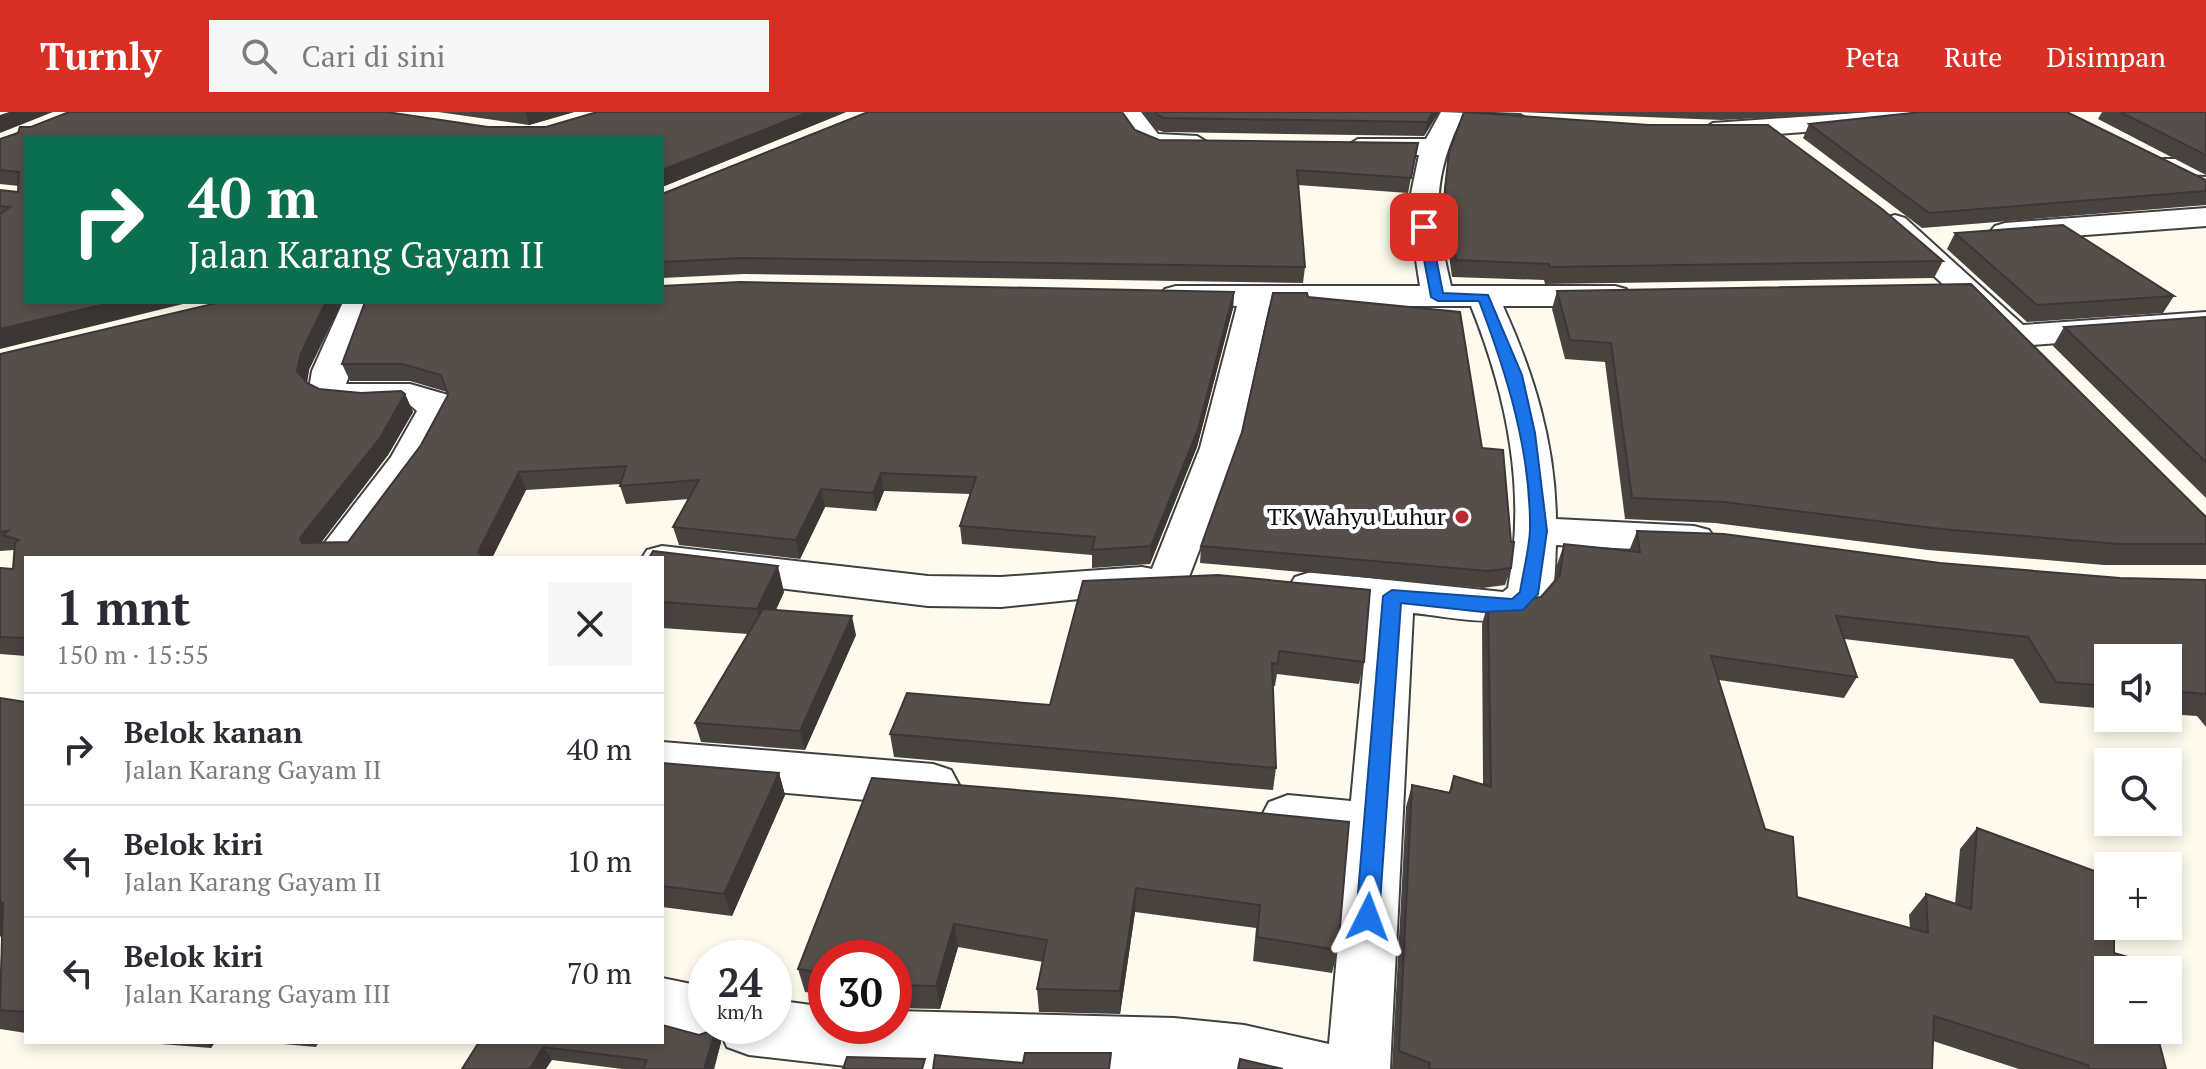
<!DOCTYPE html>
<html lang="id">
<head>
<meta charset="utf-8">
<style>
	body { margin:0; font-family:"PT Serif",serif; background:#f7f7f7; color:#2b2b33; height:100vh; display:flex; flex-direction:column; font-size:30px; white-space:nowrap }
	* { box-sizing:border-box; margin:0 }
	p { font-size:26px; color:#7c7c81 }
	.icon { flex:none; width:44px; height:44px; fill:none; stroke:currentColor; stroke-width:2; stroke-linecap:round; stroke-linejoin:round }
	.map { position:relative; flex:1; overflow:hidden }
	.details { position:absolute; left:24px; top:444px; width:640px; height:488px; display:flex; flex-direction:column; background:#fff; border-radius:0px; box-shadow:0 4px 12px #0003 }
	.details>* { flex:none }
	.guide { position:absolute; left:24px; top:24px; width:640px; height:168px; border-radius:0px; box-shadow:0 4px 12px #0003; background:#0b6e4f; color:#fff; overflow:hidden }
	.buttons { position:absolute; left:2094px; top:532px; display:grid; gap:16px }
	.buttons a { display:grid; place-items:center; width:88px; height:88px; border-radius:0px; background:#fff; box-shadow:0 4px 12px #0003; font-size:40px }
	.speed { position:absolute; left:688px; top:828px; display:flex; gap:16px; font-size:40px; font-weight:700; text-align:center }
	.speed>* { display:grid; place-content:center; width:104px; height:104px; border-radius:50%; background:#fff; box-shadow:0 4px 12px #0003; line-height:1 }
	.speed small { font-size:20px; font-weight:400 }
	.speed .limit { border:12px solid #d22; background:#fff; color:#111 }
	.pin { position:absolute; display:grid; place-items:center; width:68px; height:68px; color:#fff; margin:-34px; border-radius:16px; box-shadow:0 4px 12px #0006 }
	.me { position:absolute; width:88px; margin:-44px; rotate:3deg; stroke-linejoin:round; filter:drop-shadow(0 0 6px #0008) }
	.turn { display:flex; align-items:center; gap:28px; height:168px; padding:0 32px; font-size:36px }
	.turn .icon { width:104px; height:104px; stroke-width:2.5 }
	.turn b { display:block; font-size:56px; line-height:68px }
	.round { display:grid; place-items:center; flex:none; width:84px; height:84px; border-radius:0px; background:#f7f7f7 }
	.summary { display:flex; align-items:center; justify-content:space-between; height:136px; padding:0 32px }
	h1 { font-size:48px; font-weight:800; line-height:60px }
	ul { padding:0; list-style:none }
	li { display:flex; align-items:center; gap:24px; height:112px; padding:0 32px; border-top:2px solid #e1e1e2 }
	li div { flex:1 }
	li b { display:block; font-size:30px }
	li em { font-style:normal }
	header { display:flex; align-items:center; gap:48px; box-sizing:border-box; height:112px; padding:0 40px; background:#d93025; color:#fff }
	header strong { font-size:38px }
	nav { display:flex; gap:44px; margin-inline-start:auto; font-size:28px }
	.search { width:560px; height:72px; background:#f7f7f7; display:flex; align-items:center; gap:20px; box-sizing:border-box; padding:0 28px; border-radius:0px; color:#7c7c81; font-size:30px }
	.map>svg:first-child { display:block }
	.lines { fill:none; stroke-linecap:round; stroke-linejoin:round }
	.minor-casing { stroke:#404040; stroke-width:4 }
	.minor { fill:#fff; fill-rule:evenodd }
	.wall { fill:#494340 }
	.shaded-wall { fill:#3c3734 }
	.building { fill:#554e4a; stroke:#3c3734; stroke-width:2 }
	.route { fill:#1a73e8; stroke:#114b97; stroke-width:2 }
	.poi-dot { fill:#b82a30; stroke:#fff; stroke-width:3 }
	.labels { text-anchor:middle; stroke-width:8; stroke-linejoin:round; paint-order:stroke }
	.poi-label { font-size:24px; fill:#0d0d0d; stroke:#fff; text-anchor:end }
</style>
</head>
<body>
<header>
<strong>Turnly</strong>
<div class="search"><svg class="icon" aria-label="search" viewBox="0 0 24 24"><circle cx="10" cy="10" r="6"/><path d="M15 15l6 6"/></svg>Cari di sini</div>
<nav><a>Peta</a><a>Rute</a><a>Disimpan</a></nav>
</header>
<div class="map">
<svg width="2206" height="957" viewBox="0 0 2206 957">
	<rect width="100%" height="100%" fill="#fefbee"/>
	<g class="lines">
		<g class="minor-casing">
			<g id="minor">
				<path d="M1021 0H1141L1158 22 1197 24 1210 32C1201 45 1157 41 1143 35 1133 30 1129 18 1123 10L1033 7Z"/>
				<path d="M1441 0 1520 3 1532 10 1520 17 1459 11C1430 73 1436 110 1451 174H1615L1626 177 1631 184 1626 191 1615 194H1503C1534 262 1555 331 1556 407L1694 414 1709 418 1715 427 1709 436 1694 440 1556 433C1555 448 1556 468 1551 482 1534 526 1449 504 1413 501L1390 957H872L749 943 727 935 723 926 706 933 662 922V866L706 875V914H774V888L826 895V914H894V899L1174 906 1244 913 1329 932 1347 732 1288 727 1269 720 1261 705 1269 690 1288 683 1351 689 1369 496 1295 485 1289 475 1295 465 1311 460 1503 480 1508 476C1527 379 1507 284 1471 194H1269L1238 336 1184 478 1169 482 1157 479 1001 495 928 494 662 462V446H642L647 438 662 434 928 464 1001 465 1142 455 1152 457 1200 336 1237 194 1165 191 1160 184 1165 177 1176 174H1420L1408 96 1419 43H1358L1345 35 1358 27H1426Z"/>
				<polygon points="1872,0 1986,0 1974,7 1713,27 1700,19 1713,11"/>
				<polygon points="2164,47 2206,47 2206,63 2155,61 2151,55 2155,49"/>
				<polygon points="2206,96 2206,114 2005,129 1995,126 1990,120 1995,114 2005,111"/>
				<polygon points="1895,103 1905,106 2023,213 2206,200 2206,220 2017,234 2005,231 2001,223 1995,221 1885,118 1880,112 1885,106"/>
				<path d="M343 190H375L346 272H410L448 283 453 299 427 349 356 446H313L391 345 417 299 410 293C379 293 329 306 309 277L312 259Z"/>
				<polygon points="662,630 933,652 951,658 959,673 951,688 933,694 662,670"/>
			</g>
		</g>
		<use href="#minor" class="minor"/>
	</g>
	<g class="wall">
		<polygon points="438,0 574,0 529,13"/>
		<polygon points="597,0 846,0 662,75 26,26 0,237 0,78 18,80 19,74 0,72 0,27 31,15 546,15"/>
		<polygon points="1143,0 1439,0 1424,24 1164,20 1157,18"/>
		<polygon points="1518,0 1871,0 1722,8"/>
		<polygon points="2102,0 2206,0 2206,63 2098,7"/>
		<polygon points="1809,12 2206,68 2206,93 1922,116 1803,26"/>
		<polygon points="1135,18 1159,28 1418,31 1408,81 1298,73 1305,155 1303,171 744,162 662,166 662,82"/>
		<polygon points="1449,40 1943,149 1934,166 1545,172 1544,168 1452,165 1442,93"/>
		<polygon points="1955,121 2174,184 2163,201 2027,210 1947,137"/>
		<polygon points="1557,179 2206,405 2206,453 2104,453 1928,438 1715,411 1625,407 1605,250 1565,247 1552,197"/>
		<polygon points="1234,180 1233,196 1197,335 1150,452 1092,456 1092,443 962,432 960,414 970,382 884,379 876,399 825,395 800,447 679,433 673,415 689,387 626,392 620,374 621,372 526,378 492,446 26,446 26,544 0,542 0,456 13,457 14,438 0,439 0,242 309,258 307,271 319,277 361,281 405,282 413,300 388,343 321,430 348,430 421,333 448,283 447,280 410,269 350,269 342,252"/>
		<polygon points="1308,185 1482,336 1511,456 1505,473 1483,476 1200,451 1201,434"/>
		<polygon points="2206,205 2206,386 2053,234 2064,215"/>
		<polygon points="1637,419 1940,451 2120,466 2206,468 2206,615 2197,604 2168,602 2168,546 2108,546 2108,597 2040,591 2013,547 1844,527 1857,565 1844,586 1719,568 1765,717 1797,785 1910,816 1909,803 1926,782 1955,792 1960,737 1977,716 2108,858 2166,957 2019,957 1933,929 1932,957 1392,957 1406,695 1412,673 1449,680 1454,664 1483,672 1482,512 1488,491 1541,485 1555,469 1557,453 1564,432 1629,439"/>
		<polygon points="662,446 784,480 776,498 856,523 805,638 701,630 695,611 748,522 662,516"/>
		<polygon points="1083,469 1364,550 1359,572 1277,562 1275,574 1273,574 1276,656 1273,678 894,645 890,622 1050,593"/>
		<polygon points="0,586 26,590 26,921 0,917 0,866 2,822 0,825"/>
		<polygon points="662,651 779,661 785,683 732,804 662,795"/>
		<polygon points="1113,686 1338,838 1332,861 1253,849 1256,816 1135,800 1120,902 1039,900 1037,877 1043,850 958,835 940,897 894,896 894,846 826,846 826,883 805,880 798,857"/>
		<polygon points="716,917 721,930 714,957 622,957 552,948 479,930 699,923"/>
		<polygon points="135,930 215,930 211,936"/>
		<polygon points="261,930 319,930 316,935"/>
	</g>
	<g class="shaded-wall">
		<polygon points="9,0 53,0 0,21 0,3"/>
		<polygon points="525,0 574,0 529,13"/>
		<polygon points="809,0 846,0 662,75 662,58"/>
		<polygon points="1433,0 1439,0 1424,24 1427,10"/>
		<polygon points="1234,180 1233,196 1197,335 1150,452 1151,434"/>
		<polygon points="114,190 191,190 0,237 0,217"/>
		<polygon points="326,190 342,190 309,258 306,276 297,259 301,241"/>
		<polygon points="405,282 413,300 388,343 311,444 300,426"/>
		<polygon points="519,360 526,378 492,446 480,446 478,440"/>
		<polygon points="881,361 884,379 876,399 873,381"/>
		<polygon points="821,377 825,395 800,447 796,428"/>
		<polygon points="778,454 784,480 764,523 757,497"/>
		<polygon points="852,504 856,523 805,638 800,619"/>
		<polygon points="779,661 785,683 732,804 724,782"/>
		<polygon points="1136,776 1135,800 1120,902 1120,879"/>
		<polygon points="0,789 25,812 4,819 0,825"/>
		<polygon points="954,812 958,835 940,897 936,874"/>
		<polygon points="716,917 721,930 714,957 704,957"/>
		<polygon points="204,930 215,930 211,936"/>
		<polygon points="543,935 552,948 546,957 530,957"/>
	</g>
	<g class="building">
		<polygon points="69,0 387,0 488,15 546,15 597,0 809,0 662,58 662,26 26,26 26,190 114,190 0,217 0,102 10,95 0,94 0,78 18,80 19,60 0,58 0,27 18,21 20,15 31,15"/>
		<polygon points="868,0 1122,0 1135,18 1159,28 1418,31 1411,66 1297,58 1305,155 741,146 662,150 662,82"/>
		<polygon points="1155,0 1433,0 1427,10 1164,6 1157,3"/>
		<polygon points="1464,0 1649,13 1768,13 1882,97 1943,149 1550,155 1549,152 1456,148 1445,77 1449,40"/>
		<polygon points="1921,0 2067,0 2206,68 2206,79 1929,101 1809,12"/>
		<polygon points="2120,0 2206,0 2206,43"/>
		<polygon points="2063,113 2174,184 2037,193 1955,121"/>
		<polygon points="740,170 1234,180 1198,317 1151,434 1092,438 1095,425 960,414 976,365 881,361 873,381 821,377 796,428 673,415 699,368 620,374 626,354 519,360 478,440 485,446 26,446 26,526 0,525 0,456 13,457 15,431 19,428 3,423 8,419 0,420 0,242 221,190 326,190 301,241 297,259 307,271 319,277 361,281 401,279 405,282 380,326 300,426 302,431 348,430 421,333 448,283 441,263 402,252 342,252 365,190 662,190 662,174"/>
		<polygon points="1971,172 2206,405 2206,432 2119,432 1941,417 1724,390 1632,386 1611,231 1570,228 1557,179"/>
		<polygon points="1273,181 1307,181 1308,185 1460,200 1482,336 1503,338 1511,430 1514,430 1511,456 1488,459 1201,434 1242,320"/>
		<polygon points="2206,205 2206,350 2064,215"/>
		<polygon points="1637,419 1724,422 1940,451 2120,466 2206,468 2206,582 2168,579 2168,546 2108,546 2108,574 2056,570 2028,525 1836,504 1857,565 1711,544 1765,717 1793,725 1797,785 1928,821 1926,782 1971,797 1977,716 2108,764 2108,814 2114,814 2114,841 2128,845 2131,858 2108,858 2108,918 2156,918 2166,957 2089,957 2088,953 1934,904 1932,957 1429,957 1430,951 1399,939 1412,673 1450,681 1454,664 1491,675 1488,491 1541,485 1560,463 1564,432 1640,440"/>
		<polygon points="653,439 778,454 757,497 662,490 662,446 649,446"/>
		<polygon points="1218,463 1370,478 1364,550 1279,539 1278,552 1272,551 1276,656 890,622 907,581 1050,593 1083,469"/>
		<polygon points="763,497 852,504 800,619 695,611"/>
		<polygon points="0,586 26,590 26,900 0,898 3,791 0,789"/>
		<polygon points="662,651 779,661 724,782 662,774"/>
		<polygon points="872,666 1113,686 1349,710 1338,838 1257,825 1260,793 1136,776 1120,879 1037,877 1047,828 954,812 936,874 894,873 894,846 826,846 826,861 798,857"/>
		<polygon points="662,913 699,923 716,917 704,957 643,957 647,948 543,935 530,957 462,957 479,930 662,930"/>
		<polygon points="1025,941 1111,941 1109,957 933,957 935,943 1023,951"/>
		<polygon points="847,945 925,947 922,957 843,957"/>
		<polygon points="1240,947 1283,957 1238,957"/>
	</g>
	<path class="route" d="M1424 112 1430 115 1443 181 1488 183 1522 263 1535 321 1547 419 1538 482 1523 498 1483 500 1401 491 1379 805 1376 812 1368 815 1359 812 1356 805 1383 484 1392 478 1512 487 1520 480C1523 460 1529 439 1530 418 1531 340 1507 262 1479 189H1438L1431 185 1418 115Z"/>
	<circle class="poi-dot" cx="1462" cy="405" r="8"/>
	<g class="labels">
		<g class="poi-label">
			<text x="1446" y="413">TK Wahyu Luhur</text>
		</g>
	</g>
</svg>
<div class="buttons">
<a><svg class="icon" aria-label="sound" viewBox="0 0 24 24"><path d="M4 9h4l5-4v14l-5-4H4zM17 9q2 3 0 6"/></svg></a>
<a><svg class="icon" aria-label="search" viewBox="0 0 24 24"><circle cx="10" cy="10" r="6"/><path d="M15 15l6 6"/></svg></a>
<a>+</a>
<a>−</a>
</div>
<div class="speed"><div>24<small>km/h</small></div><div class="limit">30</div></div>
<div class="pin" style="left:1424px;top:115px;background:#d93025"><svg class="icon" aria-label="arrive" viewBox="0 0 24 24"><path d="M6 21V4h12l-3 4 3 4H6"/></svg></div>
<svg class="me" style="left:1368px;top:805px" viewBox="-20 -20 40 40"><path d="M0-17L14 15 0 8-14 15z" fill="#1a73e8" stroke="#fff" stroke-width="4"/></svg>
<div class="guide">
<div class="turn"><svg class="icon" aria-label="right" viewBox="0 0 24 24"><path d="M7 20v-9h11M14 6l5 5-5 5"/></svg><div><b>40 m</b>Jalan Karang Gayam II</div></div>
</div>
<section class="details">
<div class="summary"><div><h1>1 mnt</h1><p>150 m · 15:55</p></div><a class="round"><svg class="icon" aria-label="close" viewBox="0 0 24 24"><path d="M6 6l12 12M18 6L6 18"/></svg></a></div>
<ul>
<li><svg class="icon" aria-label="right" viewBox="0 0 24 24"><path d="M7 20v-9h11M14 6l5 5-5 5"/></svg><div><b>Belok kanan</b><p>Jalan Karang Gayam II</p></div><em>40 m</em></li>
<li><svg class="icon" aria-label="left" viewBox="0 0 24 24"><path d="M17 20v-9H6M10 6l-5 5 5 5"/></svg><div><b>Belok kiri</b><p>Jalan Karang Gayam II</p></div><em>10 m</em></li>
<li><svg class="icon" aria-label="left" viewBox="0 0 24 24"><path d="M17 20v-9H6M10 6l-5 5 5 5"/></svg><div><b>Belok kiri</b><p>Jalan Karang Gayam III</p></div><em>70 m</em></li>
</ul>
</section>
</div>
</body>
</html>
